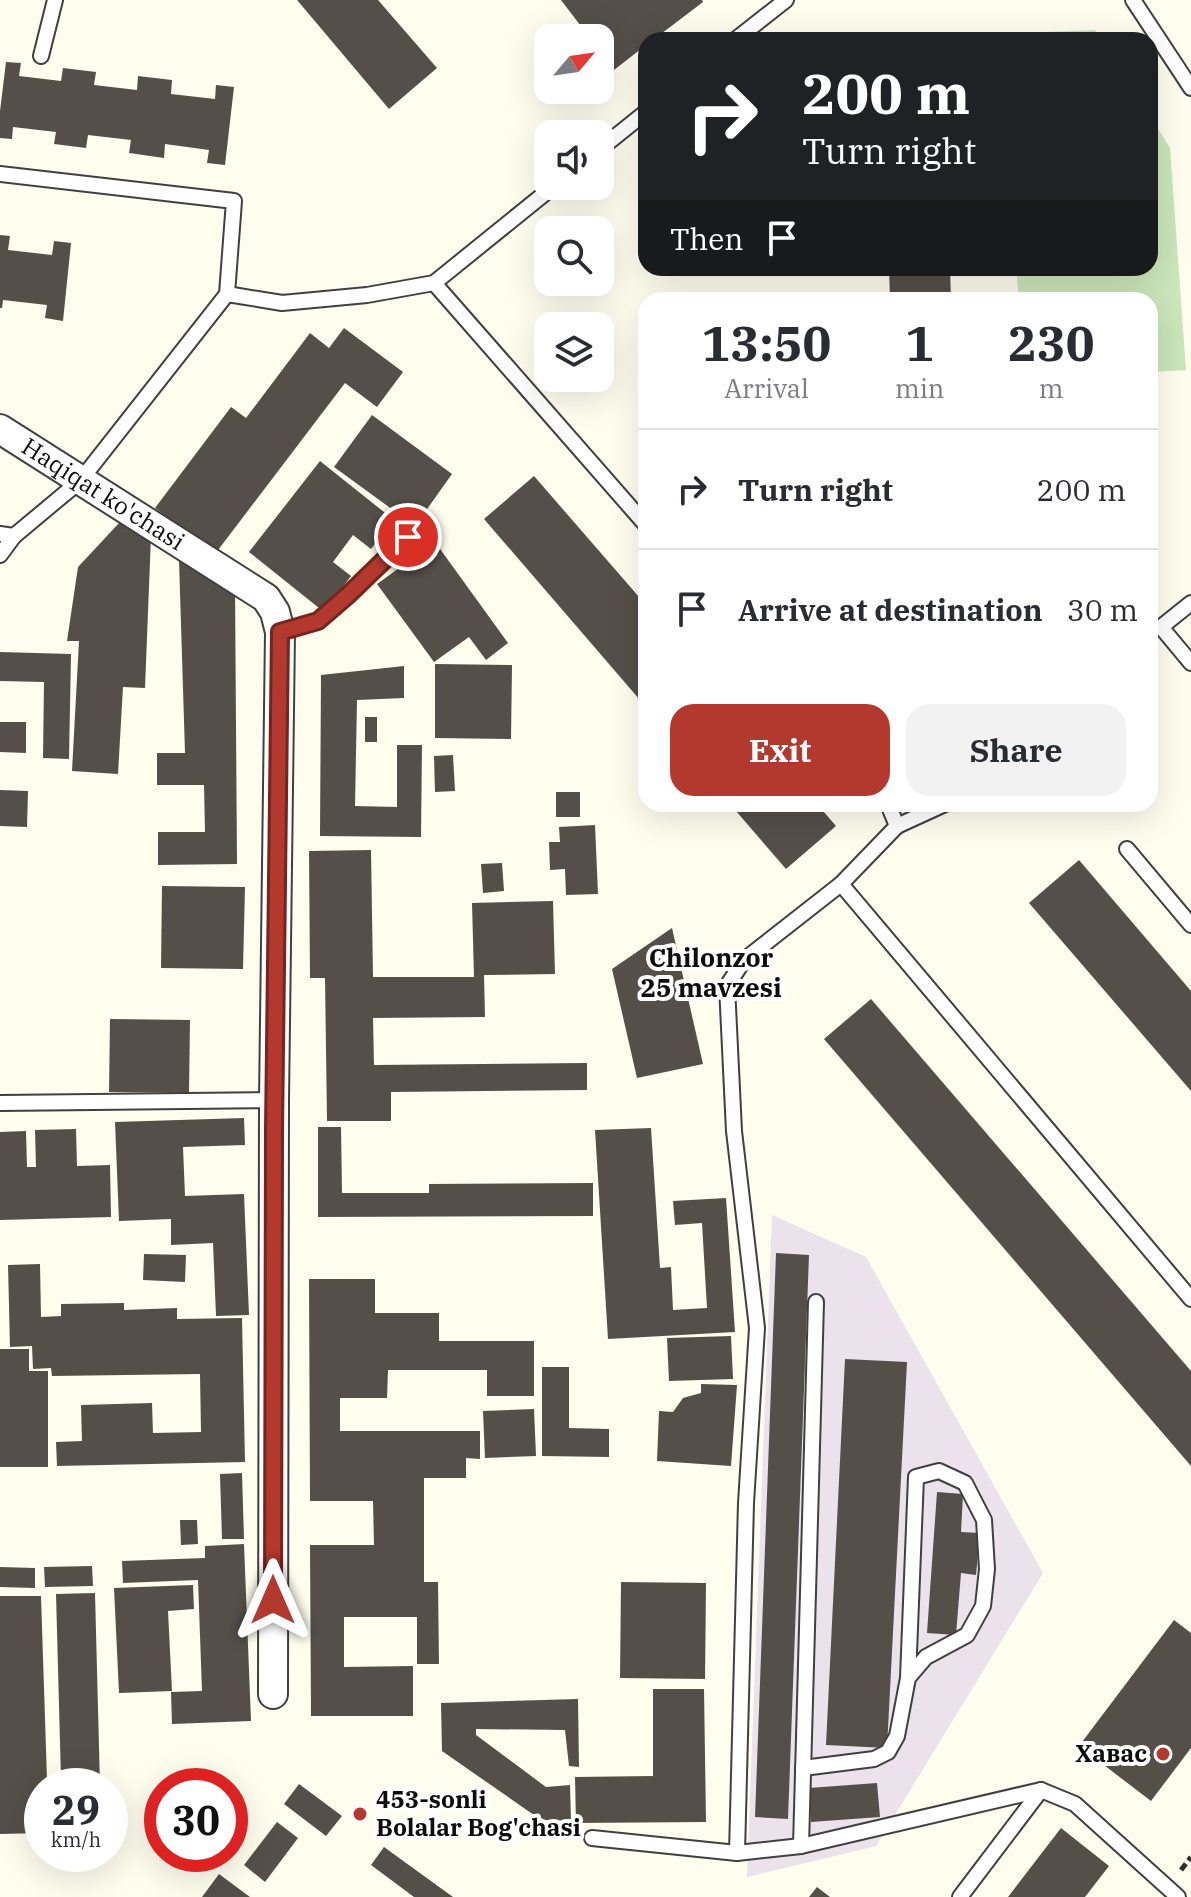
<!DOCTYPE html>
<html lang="en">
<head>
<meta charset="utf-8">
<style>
	body { margin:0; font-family:"IBM Plex Serif",serif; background:#f2f2f3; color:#2b2b33; height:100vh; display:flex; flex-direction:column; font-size:30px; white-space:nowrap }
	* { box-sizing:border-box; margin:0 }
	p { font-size:26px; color:#7c7c81 }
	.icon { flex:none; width:44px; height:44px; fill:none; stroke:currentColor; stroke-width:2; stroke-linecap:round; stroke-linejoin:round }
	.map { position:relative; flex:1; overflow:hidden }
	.side { position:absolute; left:638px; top:292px; width:520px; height:520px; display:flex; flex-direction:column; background:#fff; border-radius:24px; box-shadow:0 8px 32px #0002 }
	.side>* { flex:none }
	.banner { position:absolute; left:638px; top:32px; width:520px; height:244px; border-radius:24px; box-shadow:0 8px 32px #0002; background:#202124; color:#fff; overflow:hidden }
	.needle { width:52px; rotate:61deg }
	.tools { position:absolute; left:534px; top:24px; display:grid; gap:16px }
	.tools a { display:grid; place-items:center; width:80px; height:80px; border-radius:16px; background:#fff; box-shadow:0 8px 32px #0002; font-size:40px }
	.speed { position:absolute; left:24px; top:1768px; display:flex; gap:16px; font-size:40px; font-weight:700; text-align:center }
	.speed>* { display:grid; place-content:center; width:104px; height:104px; border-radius:50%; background:#fff; box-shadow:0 8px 32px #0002; line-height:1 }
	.speed small { font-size:20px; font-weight:400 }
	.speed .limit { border:12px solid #d22; background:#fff; color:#111 }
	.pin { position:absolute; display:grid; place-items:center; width:68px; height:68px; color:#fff; margin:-34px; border:4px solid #fff; border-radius:50%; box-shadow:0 2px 8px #0007 }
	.me { position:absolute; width:88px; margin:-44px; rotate:0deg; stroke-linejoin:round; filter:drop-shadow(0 0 6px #0008) }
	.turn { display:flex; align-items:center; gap:28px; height:168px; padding:0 32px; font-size:36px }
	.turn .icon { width:104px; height:104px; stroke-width:2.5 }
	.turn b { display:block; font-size:56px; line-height:68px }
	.then { display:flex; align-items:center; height:76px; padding:0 32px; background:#0003; gap:16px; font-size:30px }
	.eta { display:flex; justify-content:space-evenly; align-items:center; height:136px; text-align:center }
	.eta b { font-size:48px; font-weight:800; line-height:56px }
	.button { display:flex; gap:16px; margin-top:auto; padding:16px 32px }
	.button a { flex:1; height:92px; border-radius:24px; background:#b3392e; color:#fff; font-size:32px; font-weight:800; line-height:92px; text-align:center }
	.button a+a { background:#f2f2f3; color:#2b2b33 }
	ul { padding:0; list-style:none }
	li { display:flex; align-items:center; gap:24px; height:120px; padding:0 32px; border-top:2px solid #e1e1e2 }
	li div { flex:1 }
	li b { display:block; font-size:30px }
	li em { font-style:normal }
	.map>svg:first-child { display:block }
	.industrial { fill:#ebe2eb }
	.green { fill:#cbe6ba }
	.building { fill:#554f4a }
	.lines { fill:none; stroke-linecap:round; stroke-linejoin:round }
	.service-casing { stroke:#404040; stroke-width:18 }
	.minor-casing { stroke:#404040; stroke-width:32 }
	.path { stroke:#2f2f2f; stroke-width:5; stroke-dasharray:8 4; stroke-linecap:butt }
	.service { stroke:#fff; stroke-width:14 }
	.minor { stroke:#fff; stroke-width:28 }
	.route-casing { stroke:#74251e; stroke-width:20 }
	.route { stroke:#b3392e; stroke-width:14 }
	.poi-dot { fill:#b3392e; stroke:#fff; stroke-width:3 }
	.labels { text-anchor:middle; stroke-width:8; stroke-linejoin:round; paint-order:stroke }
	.street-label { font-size:24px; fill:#0d0d0d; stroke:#fff }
	.poi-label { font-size:24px; font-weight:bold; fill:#0d0d0d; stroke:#fff; text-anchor:end }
	.neighbourhood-label { font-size:26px; font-weight:bold; fill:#0d0d0d; stroke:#fff }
</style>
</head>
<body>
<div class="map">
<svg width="1191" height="1897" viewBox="0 0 1191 1897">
	<rect width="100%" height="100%" fill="#fefdee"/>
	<polygon class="industrial" points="772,1215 866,1257 1043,1573 876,1846 747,1877"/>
	<g class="green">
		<polygon points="1095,30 1101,40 1000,40 1000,34"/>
		<polygon points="1150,116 1170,148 1186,370 1150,372 1150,300 1019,300 1016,268 1150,268"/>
	</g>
	<g class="building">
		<polygon points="297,0 378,0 437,68 389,109"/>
		<polygon points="561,0 702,0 703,2 653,40 646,40 646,45 614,70 600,51 600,38 590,38"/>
		<polygon points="6,62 21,63 19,76 61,81 63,68 96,72 94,85 137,90 138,76 172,80 171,94 215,99 216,85 234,87 225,165 207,163 209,150 165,144 164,158 129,153 131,140 88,135 86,148 54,144 56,132 13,127 12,139 0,138 0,111"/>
		<polygon points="0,235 10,236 8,250 52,255 54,241 71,243 63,321 45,318 47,305 3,300 2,308 0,308"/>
		<polygon points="889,268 950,268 951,300 890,300"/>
		<polygon points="344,328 403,372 377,407 345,383 215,554 155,508 231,407 246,418 310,333 329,348"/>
		<polygon points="372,415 452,474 415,526 334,467"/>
		<polygon points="320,461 394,520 371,549 353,535 333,562 351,576 324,612 249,552"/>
		<polygon points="534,476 646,605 646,707 484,519"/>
		<polygon points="120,522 151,536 145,688 123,687 118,774 72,771 79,641 67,641 78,567"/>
		<polygon points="435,542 508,643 486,660 469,637 434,662 377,584"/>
		<polygon points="179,560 235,586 237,864 158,865 158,832 205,832 204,785 157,785 157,753 185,753"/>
		<polygon points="0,652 71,654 69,759 43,758 44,682 0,681"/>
		<polygon points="435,664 512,665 511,739 435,738"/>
		<polygon points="404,666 404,698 357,700 355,806 397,807 397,745 422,745 421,837 320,836 321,675"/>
		<rect x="365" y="717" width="12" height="25"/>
		<polygon points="0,722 26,722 26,753 0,752"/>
		<polygon points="453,755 455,791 435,792 434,756"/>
		<polygon points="0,790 28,791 27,827 0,826"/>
		<rect x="556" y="792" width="24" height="25"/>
		<polygon points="730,804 817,804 836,826 786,869"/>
		<polygon points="595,825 598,894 566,895 565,869 550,870 549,842 560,842 559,827"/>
		<polygon points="371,850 373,977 474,977 472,903 553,901 555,974 484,975 485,1017 373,1018 374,1065 587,1063 587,1090 391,1092 391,1121 327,1121 325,978 310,978 309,851"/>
		<polygon points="1079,860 1191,991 1191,1091 1029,903"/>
		<polygon points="502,863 504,891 483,893 481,864"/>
		<polygon points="162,886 245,887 243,969 161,968"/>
		<polygon points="672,928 703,1064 637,1078 612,969"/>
		<polygon points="871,999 1191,1371 1191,1466 824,1039"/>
		<polygon points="110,1019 190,1020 189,1093 109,1092"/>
		<polygon points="244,1118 245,1145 183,1147 185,1196 244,1194 249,1315 216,1316 213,1243 171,1245 171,1219 119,1221 115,1122"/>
		<polygon points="318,1127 341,1127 342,1193 429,1193 429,1184 593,1183 593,1216 318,1217"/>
		<polygon points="651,1128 660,1268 671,1267 673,1310 707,1308 702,1223 675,1225 673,1201 726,1198 735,1332 608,1339 595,1130"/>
		<polygon points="76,1129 77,1166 110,1165 111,1217 0,1220 0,1132 26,1131 27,1167 36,1167 35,1130"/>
		<polygon points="776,1253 809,1255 788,1819 755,1817"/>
		<polygon points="144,1254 186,1255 185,1282 143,1280"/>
		<polygon points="40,1264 41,1317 61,1316 61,1304 124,1303 124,1310 177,1308 177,1319 242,1318 245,1462 57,1466 56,1442 82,1441 81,1405 152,1403 153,1433 201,1432 200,1374 52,1376 51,1368 33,1369 32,1346 10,1347 8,1265"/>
		<polygon points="309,1279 375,1279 375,1313 439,1313 439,1341 534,1341 534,1396 487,1396 487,1370 388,1370 387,1398 340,1398 340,1431 480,1431 480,1459 466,1458 466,1478 424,1478 424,1582 438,1582 439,1664 417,1664 417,1617 344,1617 344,1667 413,1666 413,1716 311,1716 310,1545 374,1545 373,1501 310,1501"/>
		<polygon points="731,1336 733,1379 669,1381 667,1338"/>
		<polygon points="0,1349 29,1349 29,1371 48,1371 48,1467 0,1467"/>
		<polygon points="845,1359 907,1362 887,1748 826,1745"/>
		<polygon points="542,1367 569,1367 569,1428 609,1429 609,1457 542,1456"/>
		<polygon points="701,1384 737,1385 731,1466 657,1461 659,1411 673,1412 683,1398 701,1393"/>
		<polygon points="534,1409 536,1456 485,1458 483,1411"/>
		<polygon points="242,1473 244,1539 222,1539 220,1474"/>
		<polygon points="937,1492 963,1494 961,1532 980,1533 976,1575 961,1573 956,1635 927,1633"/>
		<polygon points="180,1520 197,1520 198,1544 181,1545"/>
		<polygon points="244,1544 251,1721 172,1724 171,1692 202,1691 198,1580 123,1583 122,1561 205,1558 205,1546"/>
		<polygon points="92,1566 93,1586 45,1587 44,1567"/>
		<polygon points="0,1567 35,1568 35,1588 0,1587"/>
		<polygon points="621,1582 706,1583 705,1679 620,1678"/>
		<polygon points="193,1585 194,1609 168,1611 172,1691 119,1693 114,1588"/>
		<polygon points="95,1593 100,1786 42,1786 42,1833 0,1834 0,1596 41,1596 47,1780 61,1779 56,1594"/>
		<polygon points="1174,1620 1191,1633 1191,1748 1151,1801 1079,1746"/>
		<polygon points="653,1689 704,1689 706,1822 576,1823 575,1777 653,1776"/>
		<polygon points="578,1699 579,1767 569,1766 565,1730 476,1729 476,1735 546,1787 570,1785 571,1821 545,1820 531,1813 442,1751 441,1703"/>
		<polygon points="877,1783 880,1817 811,1822 809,1788"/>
		<polygon points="299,1784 342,1816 326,1836 284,1804"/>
		<polygon points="277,1822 298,1838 265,1882 244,1865"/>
		<polygon points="1061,1828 1109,1866 1085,1897 1008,1897"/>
		<polygon points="384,1847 453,1897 414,1897 371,1865"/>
		<polygon points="219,1874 250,1897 202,1897"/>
		<polygon points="817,1887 830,1897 809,1897"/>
	</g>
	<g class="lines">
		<g class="service-casing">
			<g id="service">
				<polyline points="1133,0 1191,88"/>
				<polyline points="735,40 786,0"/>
				<polyline points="41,56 55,0"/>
				<polyline points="600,149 646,112"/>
				<polyline points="0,174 234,201 227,294"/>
				<polyline points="434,283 646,525"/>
				<polyline points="0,534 14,536 80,481 227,294 282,303 367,295 434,283 554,186"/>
				<polyline points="0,555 14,536"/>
				<polyline points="1191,603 1161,627 1191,663"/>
				<polyline points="280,632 318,621 347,596 408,537"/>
				<polyline points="897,826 945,804"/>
				<polyline points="1127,849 1191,925"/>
				<polyline points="841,884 1191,1299"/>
				<polyline points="0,1103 274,1100"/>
				<polyline points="803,1768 874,1759 888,1752 897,1736 908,1678 916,1477 939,1471 965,1483 984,1520 987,1569 983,1606 967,1635 926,1657 908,1678"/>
				<polyline points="592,1838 737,1853 801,1846 1041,1790 1075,1804 1178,1897"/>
				<polyline points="801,1846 816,1302"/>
				<polyline points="737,1853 746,1503 757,1328 734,1131 727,986 744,960 841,884 897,826 888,804"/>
				<polyline points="960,1897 1041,1790"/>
			</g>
		</g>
		<g class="minor-casing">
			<g id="minor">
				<path id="s1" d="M0 429 266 598 275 612 280 632 274 1100 273 1694"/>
			</g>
		</g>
		<polyline class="path" points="1181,1870 1191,1857"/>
		<use href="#service" class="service"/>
		<use href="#minor" class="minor"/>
	</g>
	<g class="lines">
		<g class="route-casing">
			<polyline id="route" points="273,1600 274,1131 280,632 318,621 347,596 408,537"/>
		</g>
		<use href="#route" class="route"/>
	</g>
	<g class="poi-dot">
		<circle cx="1163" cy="1754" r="8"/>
		<circle cx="360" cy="1814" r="8"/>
	</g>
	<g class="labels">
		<g class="street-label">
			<text dy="8" stroke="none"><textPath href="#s1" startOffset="122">Haqiqat ko'chasi</textPath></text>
		</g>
		<g class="poi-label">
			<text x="1147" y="1762">Хавас</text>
			<text x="376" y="1808" text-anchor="start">453-sonli<tspan x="376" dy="28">Bolalar Bog'chasi</tspan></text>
		</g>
		<g class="neighbourhood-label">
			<text x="711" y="967">Chilonzor<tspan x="711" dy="30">25 mavzesi</tspan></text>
		</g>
	</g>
</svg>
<div class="tools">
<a><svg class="needle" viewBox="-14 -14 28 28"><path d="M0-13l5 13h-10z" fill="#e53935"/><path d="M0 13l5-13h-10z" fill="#7c7c81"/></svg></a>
<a><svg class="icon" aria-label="sound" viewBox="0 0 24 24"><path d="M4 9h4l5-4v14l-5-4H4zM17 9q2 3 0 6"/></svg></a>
<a><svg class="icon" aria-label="search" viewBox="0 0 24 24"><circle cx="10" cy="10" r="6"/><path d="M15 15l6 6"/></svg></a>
<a><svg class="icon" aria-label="layers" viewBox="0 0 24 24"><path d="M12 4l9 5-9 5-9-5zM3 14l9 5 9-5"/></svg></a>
</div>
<div class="speed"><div>29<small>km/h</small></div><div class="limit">30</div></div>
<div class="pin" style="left:408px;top:537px;background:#d93025"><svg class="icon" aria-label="arrive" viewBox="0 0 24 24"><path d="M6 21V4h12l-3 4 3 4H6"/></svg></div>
<svg class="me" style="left:273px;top:1600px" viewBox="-20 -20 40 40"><path d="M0-17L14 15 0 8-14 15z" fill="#b3392e" stroke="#fff" stroke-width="4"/></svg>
<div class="banner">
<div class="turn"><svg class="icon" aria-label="right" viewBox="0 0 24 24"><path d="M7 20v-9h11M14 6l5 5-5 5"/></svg><div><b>200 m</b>Turn right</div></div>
<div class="then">Then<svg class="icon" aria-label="arrive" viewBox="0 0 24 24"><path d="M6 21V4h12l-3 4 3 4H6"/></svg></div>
</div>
<section class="side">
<div class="eta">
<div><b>13:50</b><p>Arrival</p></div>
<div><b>1</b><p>min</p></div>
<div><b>230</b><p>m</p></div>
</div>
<ul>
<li><svg class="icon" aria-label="right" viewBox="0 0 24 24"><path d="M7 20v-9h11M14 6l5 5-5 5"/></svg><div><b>Turn right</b></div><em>200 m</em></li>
<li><svg class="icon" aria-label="arrive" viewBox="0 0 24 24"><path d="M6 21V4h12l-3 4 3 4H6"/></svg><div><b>Arrive at destination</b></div><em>30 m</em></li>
</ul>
<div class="button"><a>Exit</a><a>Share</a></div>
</section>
</div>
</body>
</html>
